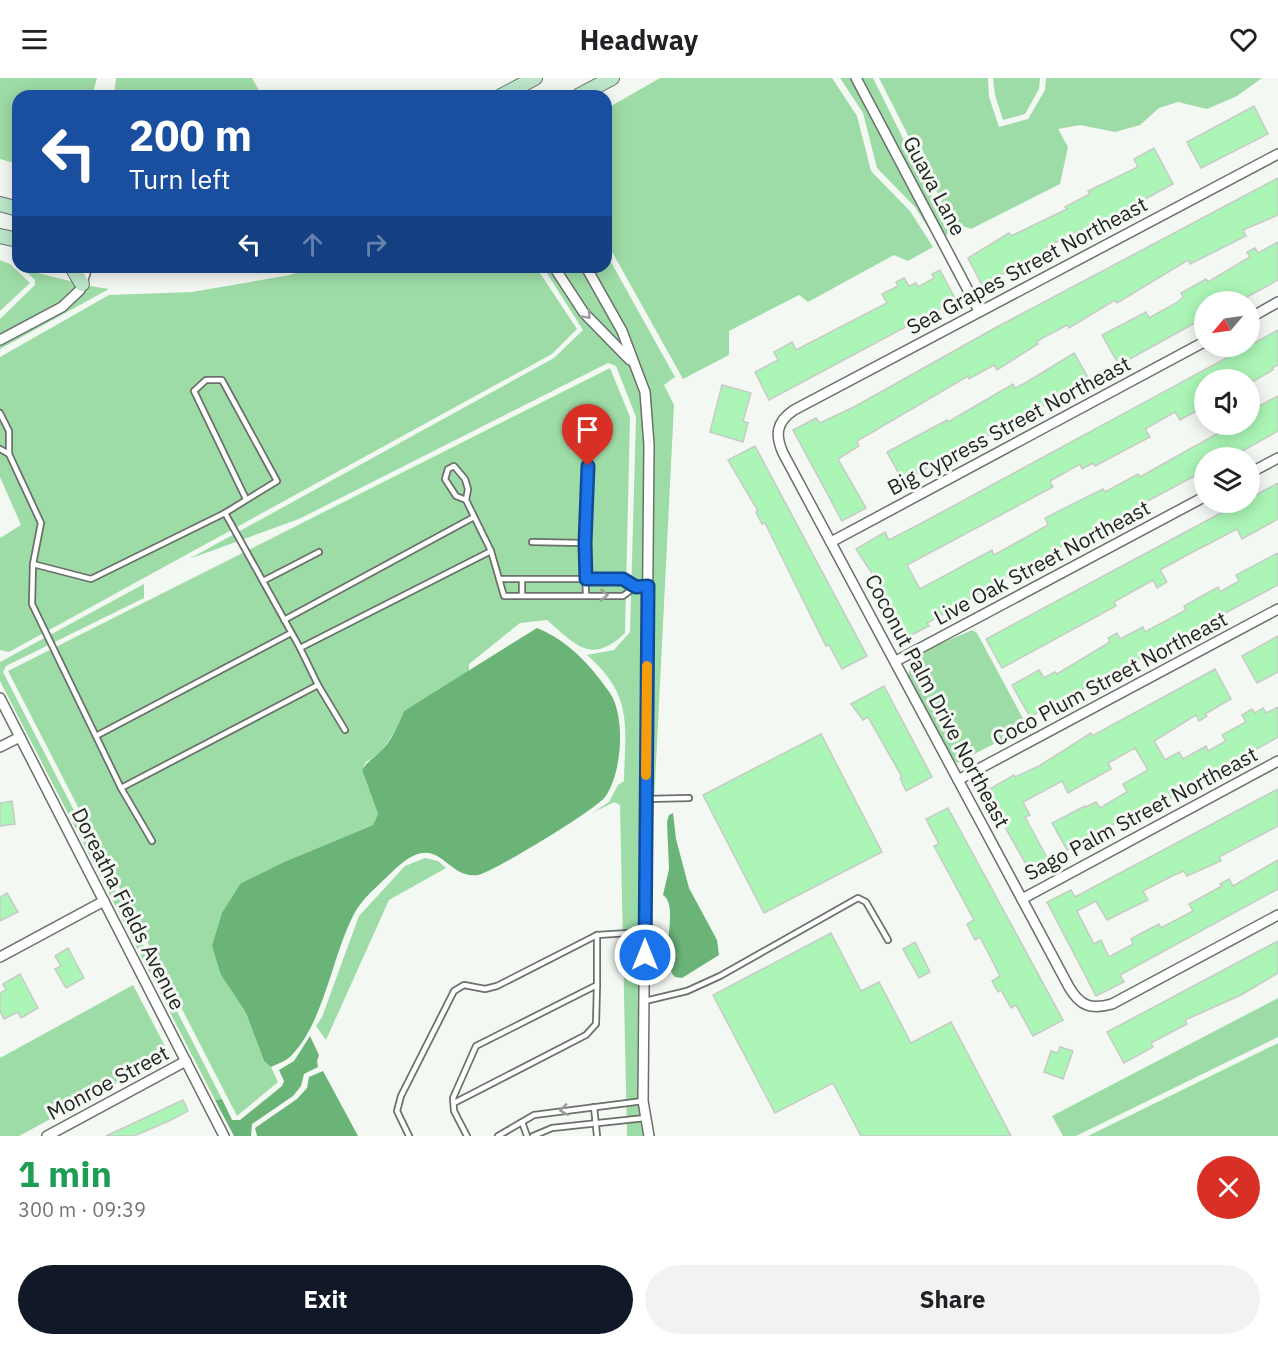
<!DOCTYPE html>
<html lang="en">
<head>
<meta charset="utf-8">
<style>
	body { margin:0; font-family:"IBM Plex Sans",sans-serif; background:#f2f2f2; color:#202124; height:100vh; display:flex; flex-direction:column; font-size:22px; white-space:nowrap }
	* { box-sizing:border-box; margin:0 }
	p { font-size:20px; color:#757577 }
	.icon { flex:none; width:33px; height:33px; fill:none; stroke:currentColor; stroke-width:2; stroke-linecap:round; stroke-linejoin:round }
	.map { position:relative; height:1058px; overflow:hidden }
	.details { display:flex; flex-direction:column; background:#fff; flex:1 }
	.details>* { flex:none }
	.guide { position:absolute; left:12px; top:12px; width:600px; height:183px; border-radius:18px; box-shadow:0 3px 15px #0003; background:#1a4fa0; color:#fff; overflow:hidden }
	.needle { width:39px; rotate:241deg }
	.tools { position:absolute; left:1194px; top:213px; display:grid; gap:12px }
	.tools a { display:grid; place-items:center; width:66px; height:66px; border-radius:50%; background:#fff; box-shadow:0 3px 15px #0003; font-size:30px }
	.pin { position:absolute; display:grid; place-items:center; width:51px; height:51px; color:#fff; margin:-62px -26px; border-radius:50% 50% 50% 0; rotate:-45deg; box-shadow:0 0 6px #0007 }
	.pin .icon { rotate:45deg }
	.me { position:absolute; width:66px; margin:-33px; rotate:0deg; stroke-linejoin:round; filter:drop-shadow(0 0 4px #0008) }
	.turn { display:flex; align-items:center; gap:21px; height:126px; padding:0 18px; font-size:27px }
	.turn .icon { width:78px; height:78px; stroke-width:2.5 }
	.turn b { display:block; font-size:42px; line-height:51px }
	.lanes { display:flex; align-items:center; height:57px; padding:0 18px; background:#0003; justify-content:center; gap:30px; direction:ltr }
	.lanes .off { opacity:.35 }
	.round { display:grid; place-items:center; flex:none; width:63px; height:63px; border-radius:32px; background:#f2f2f2 }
	.head { display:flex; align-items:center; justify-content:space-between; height:102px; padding:0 18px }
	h1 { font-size:36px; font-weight:700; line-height:45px; color:#1e9e55 }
	.cta { display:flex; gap:12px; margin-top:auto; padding:12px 18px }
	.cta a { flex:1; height:69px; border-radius:36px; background:#111827; color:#fff; font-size:24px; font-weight:700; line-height:69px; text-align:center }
	.cta a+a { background:#f2f2f2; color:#202124 }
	header { display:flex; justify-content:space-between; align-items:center; height:78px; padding:0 18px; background:#fff; font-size:27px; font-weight:700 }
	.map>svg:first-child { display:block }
	.green { fill:#9edca7 }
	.water { fill:#6bb478 }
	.building { fill:#abf6b6; stroke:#c6cbc6; stroke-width:1.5 }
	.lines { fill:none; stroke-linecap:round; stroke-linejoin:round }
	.service-casing { stroke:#6b706b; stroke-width:8 }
	.minor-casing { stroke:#6b706b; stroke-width:12 }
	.secondary-casing { stroke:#6b706b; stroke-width:16 }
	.service { stroke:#fff; stroke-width:4.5 }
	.minor { stroke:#fff; stroke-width:9 }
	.secondary { stroke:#bce7ca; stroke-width:14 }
	.oneway { stroke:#9c9c9c }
	.route-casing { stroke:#114b97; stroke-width:15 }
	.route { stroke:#1a73e8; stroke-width:10 }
	.slow { stroke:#f59e0b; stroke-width:10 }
	.labels { text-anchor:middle; stroke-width:6; stroke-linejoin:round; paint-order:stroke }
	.street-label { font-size:21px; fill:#222422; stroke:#f3f8f3 }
</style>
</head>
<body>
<header><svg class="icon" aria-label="menu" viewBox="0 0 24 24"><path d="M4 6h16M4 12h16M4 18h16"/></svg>Headway<svg class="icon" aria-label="heart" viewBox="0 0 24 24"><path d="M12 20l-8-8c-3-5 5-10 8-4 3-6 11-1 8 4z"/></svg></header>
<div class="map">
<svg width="1278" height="1058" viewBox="0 0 1278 1058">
	<rect width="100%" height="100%" fill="#f3f8f3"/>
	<g class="green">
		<polygon points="0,0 97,0 92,18 18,18 18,86 0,81"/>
		<polygon points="116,0 252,0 262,18 114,18"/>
		<polygon points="660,0 832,0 857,38 871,93 910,133 933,169 908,183 894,177 808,224 799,217 729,253 729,277 683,301 606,163 606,31"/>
		<polygon points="840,0 873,0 946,147 956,152 936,162 915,129 877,90 863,35"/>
		<polygon points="879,0 988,0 989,19 999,49 1028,41 1045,12 1046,0 1262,0 1237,18 1207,31 1178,24 1159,30 1140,47 1115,54 1080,47 1058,51 1068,69 1060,106 971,151 952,144"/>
		<polygon points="993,0 1040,0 1039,11 1025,36 1003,42 995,17"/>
		<path d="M606 175 675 299 664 307 674 327 641 984 645 1058H627L620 727 614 724 592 735 609 724 618 707 624 703C625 648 634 618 587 577L614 572 630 554 636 339 616 288 608 285 299 441 189 481 554 280 583 252 543 189H606Z"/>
		<polygon points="0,182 10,186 30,205 0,233"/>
		<polygon points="313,189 536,189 577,251 552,276 9,574 0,572 0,460 21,447 0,399 0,279 109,217 192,214 290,197"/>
		<polygon points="25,192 74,204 77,214 90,208 109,211 0,271 0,241 35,207 35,202"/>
		<path d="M610 290 630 339 625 555C591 588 575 566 547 542L520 545 469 586V594L404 633 397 650 381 674 366 684 362 692 378 736 373 747 284 784 241 805 221 897 246 935 264 983 271 989 278 1004 237 1038 8 593Z"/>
		<polygon points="144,506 144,520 6,588 3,594 222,1021 215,1022 0,603 0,584"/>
		<path d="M972 552 977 555 1026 646 1015 655 957 685 952 680 908 598C912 572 950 563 972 552Z"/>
		<polygon points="425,780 438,783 446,790 389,822 326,962 316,948 322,939 359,838 405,788"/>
		<polygon points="133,907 166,970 163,980 19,1058 0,1058 0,980"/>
		<polygon points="1278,920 1278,959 1076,1058 1063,1058 1052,1038"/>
		<polygon points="1278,965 1278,1058 1088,1058"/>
	</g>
	<g class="water">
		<path d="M537 550C569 563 591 588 610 615 626 639 622 696 605 719 597 731 492 795 478 797 443 802 440 747 392 794 379 807 361 821 353 838 332 879 324 944 291 978 286 983 277 986 271 989L264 983 246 935 221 897 212 868 222 835 241 805 284 784 373 747 378 736 362 692C367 684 372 681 379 675 391 664 398 648 404 633Z"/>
		<path d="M673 735 676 761 689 810 717 862 719 877 682 900 675 899C657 879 681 829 663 817L669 791 667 744 669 737Z"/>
		<polygon points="310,958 319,977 317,983 318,989 304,996 301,1008 293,1018 252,1046 251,1058 234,1058 215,1022 222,1021 232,1042 240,1042 282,1008 284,1003 279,992 294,983"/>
		<polygon points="323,993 358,1058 257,1058 255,1050 297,1021 307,1010 309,999"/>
	</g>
	<g class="building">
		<polygon points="1254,28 1268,56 1201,90 1187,64"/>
		<polygon points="1154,70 1173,106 1080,156 1078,153 1047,169 1049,172 982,207 968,180 1009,155 1011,158 1067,131 1065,129 1090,116 1088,113 1138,89 1134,81"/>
		<polygon points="1278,100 1278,137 1243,152 1246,158 1190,186 1188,182 1117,225 1115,222 1069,250 1067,247 1037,263 1038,266 997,292 994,287 969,301 968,298 857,363 859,368 838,381 866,430 842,443 793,352 816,340 820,345 854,329 995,250"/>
		<polygon points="1278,164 1278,202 1238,224 1204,224 1204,240 1119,287 1102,257 1146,234 1149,240 1178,224 1183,219 1181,215 1206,201 1208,204 1250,179 1247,174 1255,170 1258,175"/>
		<polygon points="940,192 956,222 769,322 755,294 778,282 774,274 792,264 796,272 887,225 882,216 898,208 896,204 904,200 909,208 916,205 918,209 934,200 932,196"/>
		<polygon points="1278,252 1278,287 1272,290 1273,292 1252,304 1251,302 1204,302 1204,329 1180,342 1175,334 1145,351 1150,359 1095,388 1093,385 1082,391 1080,386 1050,403 1053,409 907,487 920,511 992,472 994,477 1048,447 1045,440 1103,411 1105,414 1138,396 1140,399 1163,386 1217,356 1215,351 1223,346 1250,346 1250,333 1278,318 1278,353 1230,380 1204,380 1204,393 983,511 984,513 927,545 929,548 904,561 883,518 886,517 856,471 885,454 889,462 918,447"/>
		<polygon points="1074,275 1090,303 903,403 887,374 947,342 948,344 1013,306 1015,310 1027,304"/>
		<polygon points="722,307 751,315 743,343 748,345 743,364 710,354"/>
		<polygon points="755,368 867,578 842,591 829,567 826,568 765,445 762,446 756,434 758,433 728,382"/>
		<polygon points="1278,405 1278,441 1242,461 1237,451 1189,476 1160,492 1167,504 1157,510 1153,502 1114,524 1116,528 1002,590 986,561 1221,435 1242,424 1250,424 1250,420"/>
		<polygon points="1278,475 1278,507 1030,639 1012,607 1039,592 1044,600 1055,594 1057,596 1110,564 1108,560 1117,555 1120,561 1143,549 1145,554 1186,532 1184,528 1218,509 1220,514 1239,503 1236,497"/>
		<polygon points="1278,558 1278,594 1257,605 1242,578"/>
		<polygon points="1215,591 1231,621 1205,636 1207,638 1199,643 1196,637 1154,663 1165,682 1179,674 1183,681 1206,668 1208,673 1226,663 1222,657 1246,644 1242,637 1252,631 1255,635 1263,630 1266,635 1278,629 1278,659 1165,723 1163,719 1067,772 1052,745 1085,728 1086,729 1096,724 1100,730 1127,714 1123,706 1148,692 1135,670 1108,685 1111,691 1068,715 1062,703 1023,724 1030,737 1025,739 1051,787 1032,797 996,733 1000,732 988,712 1014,697 1015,699 1039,688 1091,655 1092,658"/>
		<polygon points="884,608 932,699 906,713 900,700 902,699 868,639 863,642 851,626"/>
		<polygon points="821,656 882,774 764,835 703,717"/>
		<polygon points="1278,711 1278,748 1219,779 1221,783 1187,798 1184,793 1174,797 1143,813 1148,822 1107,842 1096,823 1077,833 1094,866 1101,862 1109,879 1133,866 1131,861 1136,858 1159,846 1161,850 1193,833 1189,826 1222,808 1220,806 1229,801 1233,808 1278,782 1278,811 1120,897 1124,904 1096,918 1047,824 1071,812 1075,819"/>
		<polygon points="12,723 15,746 0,748 0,725"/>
		<polygon points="948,730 1063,942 1033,958 1016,927 1011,930 1001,912 998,914 992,903 1000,898 980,859 975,862 967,846 974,842 934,768 939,766 926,741"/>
		<polygon points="7,815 18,834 0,843 0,819"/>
		<polygon points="831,855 861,913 879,904 911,965 951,944 1011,1058 861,1058 833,1005 775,1035 713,917"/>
		<polygon points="1278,863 1278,895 1241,917 1185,942 1187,946 1151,965 1153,969 1124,985 1107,954"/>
		<polygon points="915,864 930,894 919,900 903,871"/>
		<polygon points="68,870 84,900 66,910 55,891 61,888 55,878"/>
		<polygon points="20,896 38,930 21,940 18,934 4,941 0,933 0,915 6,912 3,906"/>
		<polygon points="1060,969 1073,973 1063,1001 1044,994 1051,973 1058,975"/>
		<polygon points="183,1022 188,1033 171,1042 134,1058 106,1058"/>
	</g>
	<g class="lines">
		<g class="service-casing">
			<g id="service">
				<polyline points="0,335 9,353 9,376 41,445 33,486 32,526 121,710 318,607 300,570"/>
				<polyline points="0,371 9,376"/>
				<polyline points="246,421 194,313 206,302 222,302 277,403 225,435 300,570 491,473"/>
				<polyline points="466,422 456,418 445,401 448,391 454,388 465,401 468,411 466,422 491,473 504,518 623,518 635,509 623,501 499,501"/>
				<polyline points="532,464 584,465 586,517"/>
				<polyline points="584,465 588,388"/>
				<polyline points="33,486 91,501 225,435"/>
				<polyline points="263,503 319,474"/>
				<polyline points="522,516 522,501"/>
				<polyline points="284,542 474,439"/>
				<polyline points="318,607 345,652"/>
				<polyline points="96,658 291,555"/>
				<polyline points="121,710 152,763"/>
				<polyline points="646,721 689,720"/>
				<polyline points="597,857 645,854"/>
				<polyline points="645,923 687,913 720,898 858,820 866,824 888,862"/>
				<polyline points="454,1025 586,957 596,946 597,907 476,968 453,1020 454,1033 467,1058"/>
				<polyline points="594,1029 597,1058"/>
				<polyline points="522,1044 527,1058"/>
				<polyline points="409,1058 397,1033 401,1018 454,913 464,907 485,911 497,908 597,857 597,907"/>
				<polyline points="498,1058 534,1037 643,1023"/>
				<polyline points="533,1058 552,1050 645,1040"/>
			</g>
		</g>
		<g class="minor-casing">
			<g id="minor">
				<polyline points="856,0 979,233"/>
				<path d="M1278 76 794 332C776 344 775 357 783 375L1069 909C1080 928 1091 932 1112 926L1278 837"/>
				<polyline points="554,189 584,235 630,282"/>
				<polyline points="586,189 622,253 645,314 649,367 643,1023 649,1058"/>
				<polyline points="1250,240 1278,224"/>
				<polyline points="0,262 62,229 80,212 87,189"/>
				<polyline points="1250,395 1278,380"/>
				<polyline points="831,464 1204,264"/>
				<polyline points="896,583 1204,419"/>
				<polyline points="0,620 224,1058"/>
				<polyline points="0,669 20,659"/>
				<polyline points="958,702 1278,531"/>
				<polyline points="1022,821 1278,683"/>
				<polyline points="0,879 104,823"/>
				<polyline points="47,1058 186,983"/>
			</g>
		</g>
		<g class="secondary-casing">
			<g id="secondary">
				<polyline points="501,18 535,0"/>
				<polyline points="578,18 612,0"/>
				<polyline points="0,126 18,131"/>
				<polyline points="0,158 18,162"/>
				<polyline points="72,189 82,206"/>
			</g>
		</g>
		<use href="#service" class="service"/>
		<use href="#minor" class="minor"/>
		<use href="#secondary" class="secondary"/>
	</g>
	<defs><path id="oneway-chevron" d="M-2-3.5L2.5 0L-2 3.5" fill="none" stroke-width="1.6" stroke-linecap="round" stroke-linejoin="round" transform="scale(1.5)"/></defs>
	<g class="oneway">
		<use href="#oneway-chevron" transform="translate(587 237) rotate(47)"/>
		<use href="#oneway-chevron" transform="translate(604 517) rotate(1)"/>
		<use href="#oneway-chevron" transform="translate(564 1032) rotate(171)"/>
	</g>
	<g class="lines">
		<g class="route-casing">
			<polyline id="route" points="588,388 585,465 586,501 623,501 636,509 648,508 645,877"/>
		</g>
		<use href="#route" class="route"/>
		<polyline class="slow" points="646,697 647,588"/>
	</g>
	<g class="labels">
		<g class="street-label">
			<text transform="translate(934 108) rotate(62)" y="7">Guava Lane</text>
			<text transform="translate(1027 188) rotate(-28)" y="7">Sea Grapes Street Northeast</text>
			<text transform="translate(1009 348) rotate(-28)" y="7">Big Cypress Street Northeast</text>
			<text transform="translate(1042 485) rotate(-28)" y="7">Live Oak Street Northeast</text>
			<text transform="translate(1110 601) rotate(-28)" y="7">Coco Plum Street Northeast</text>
			<text transform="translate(937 623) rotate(62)" y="7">Coconut Palm Drive Northeast</text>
			<text transform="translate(1141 736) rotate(-28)" y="7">Sago Palm Street Northeast</text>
			<text transform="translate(128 831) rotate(63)" y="7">Doreatha Fields Avenue</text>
			<text transform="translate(108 1005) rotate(-28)" y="7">Monroe Street</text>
		</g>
	</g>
</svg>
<div class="tools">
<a><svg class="needle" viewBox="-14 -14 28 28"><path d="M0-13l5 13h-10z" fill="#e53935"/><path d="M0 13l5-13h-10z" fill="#757577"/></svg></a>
<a><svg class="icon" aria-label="sound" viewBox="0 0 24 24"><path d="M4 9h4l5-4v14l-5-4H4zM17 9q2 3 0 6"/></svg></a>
<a><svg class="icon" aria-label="layers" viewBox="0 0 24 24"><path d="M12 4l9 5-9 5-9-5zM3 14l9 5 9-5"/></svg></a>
</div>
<div class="pin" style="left:588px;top:388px;background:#d93025"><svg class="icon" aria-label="arrive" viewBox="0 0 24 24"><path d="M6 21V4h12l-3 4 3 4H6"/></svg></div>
<svg class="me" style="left:645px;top:877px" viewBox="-20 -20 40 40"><circle r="17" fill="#1a73e8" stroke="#fff" stroke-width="3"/><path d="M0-11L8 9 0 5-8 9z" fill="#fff"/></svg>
<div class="guide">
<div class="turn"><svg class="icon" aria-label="left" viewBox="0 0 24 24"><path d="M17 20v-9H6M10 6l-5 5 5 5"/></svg><div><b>200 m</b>Turn left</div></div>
<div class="lanes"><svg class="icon" aria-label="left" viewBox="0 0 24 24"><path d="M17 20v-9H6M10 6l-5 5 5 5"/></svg><svg class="icon off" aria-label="ahead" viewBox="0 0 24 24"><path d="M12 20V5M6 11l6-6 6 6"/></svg><svg class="icon off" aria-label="right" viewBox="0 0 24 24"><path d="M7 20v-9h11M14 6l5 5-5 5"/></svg></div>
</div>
</div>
<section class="details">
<div class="head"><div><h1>1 min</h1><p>300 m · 09:39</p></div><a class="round" style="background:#d93025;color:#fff"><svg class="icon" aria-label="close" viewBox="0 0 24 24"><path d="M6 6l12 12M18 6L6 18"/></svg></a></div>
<div class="cta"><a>Exit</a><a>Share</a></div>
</section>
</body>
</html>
